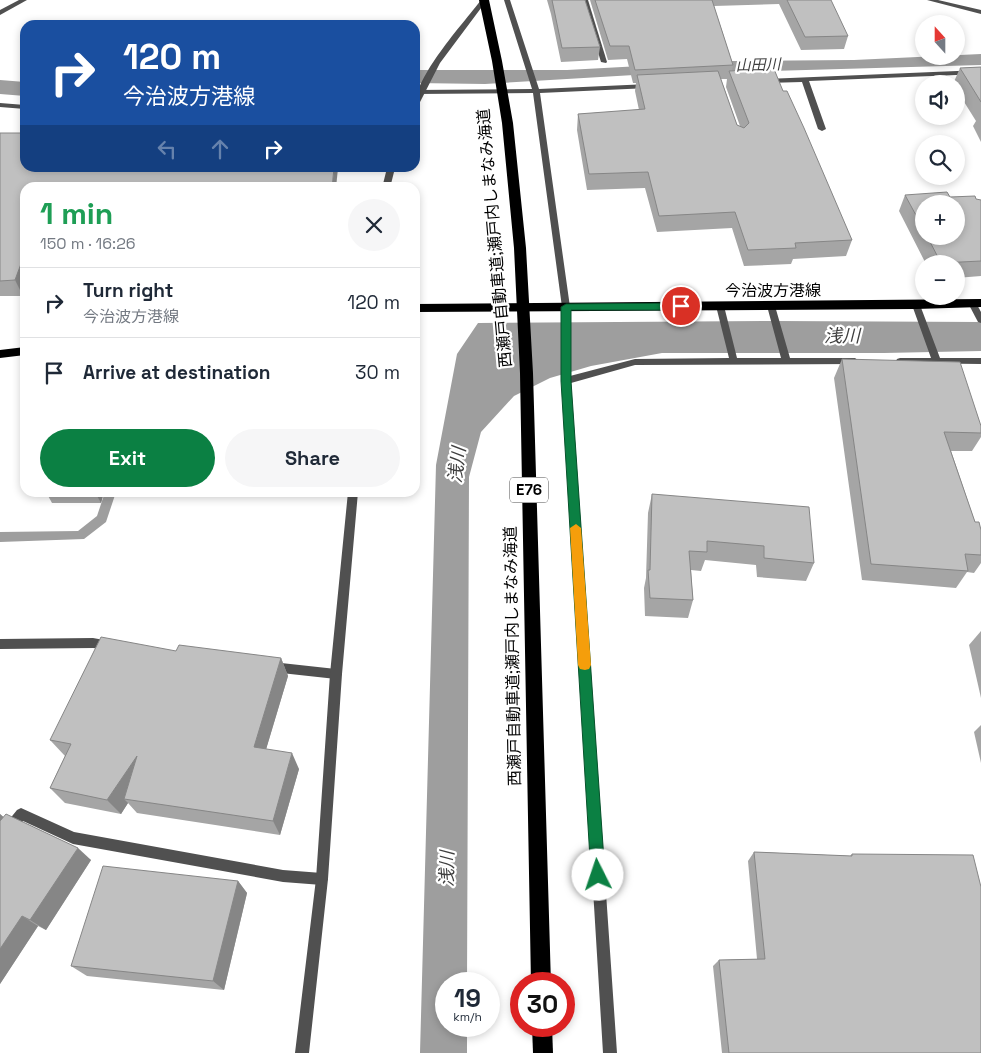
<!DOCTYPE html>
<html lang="en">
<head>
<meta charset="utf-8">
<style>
	body { margin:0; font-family:"Space Grotesk","Noto Sans JP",sans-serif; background:#f6f6f7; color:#1f2937; height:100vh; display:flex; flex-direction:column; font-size:19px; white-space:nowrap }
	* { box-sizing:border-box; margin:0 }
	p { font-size:16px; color:#747a83 }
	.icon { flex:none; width:28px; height:28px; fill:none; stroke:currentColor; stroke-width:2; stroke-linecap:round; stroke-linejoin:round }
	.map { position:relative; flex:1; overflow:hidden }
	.drawer { position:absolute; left:20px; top:182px; width:400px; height:315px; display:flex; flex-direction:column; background:#fff; border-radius:15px; box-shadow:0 2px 8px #0003 }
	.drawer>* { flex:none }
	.top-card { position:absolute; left:20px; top:20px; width:400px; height:152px; border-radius:15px; box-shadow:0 2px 8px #0003; background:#1a4fa0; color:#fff; overflow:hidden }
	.needle { width:32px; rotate:339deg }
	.tools { position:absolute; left:915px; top:15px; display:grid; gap:10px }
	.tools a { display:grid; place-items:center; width:50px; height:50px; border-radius:50%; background:#fff; box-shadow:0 2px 8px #0003; font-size:25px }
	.speed { position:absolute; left:435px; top:972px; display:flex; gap:10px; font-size:25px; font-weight:700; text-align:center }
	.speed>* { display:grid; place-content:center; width:65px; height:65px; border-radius:50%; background:#fff; box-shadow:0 2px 8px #0003; line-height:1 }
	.speed small { font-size:12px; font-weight:400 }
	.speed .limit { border:8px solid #d22; background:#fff; color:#111 }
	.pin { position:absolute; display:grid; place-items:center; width:42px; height:42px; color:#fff; margin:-21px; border:2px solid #fff; border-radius:50%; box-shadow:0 1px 5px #0007 }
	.me { position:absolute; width:55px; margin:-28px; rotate:356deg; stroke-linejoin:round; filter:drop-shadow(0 0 4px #0008) }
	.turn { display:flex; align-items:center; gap:18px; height:105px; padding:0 20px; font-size:22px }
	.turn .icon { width:65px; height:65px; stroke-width:2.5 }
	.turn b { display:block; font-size:35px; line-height:42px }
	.lanes { display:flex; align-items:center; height:48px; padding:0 20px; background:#0003; justify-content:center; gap:25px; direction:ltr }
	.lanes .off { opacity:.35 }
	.round { display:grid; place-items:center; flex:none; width:52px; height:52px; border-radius:26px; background:#f6f6f7 }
	.headline { display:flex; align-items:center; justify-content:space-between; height:85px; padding:0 20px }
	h1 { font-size:30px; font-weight:800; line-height:38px; color:#1e9e55 }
	.cta { display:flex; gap:10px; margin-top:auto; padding:10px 20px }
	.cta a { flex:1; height:58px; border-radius:30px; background:#0b8043; color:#fff; font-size:20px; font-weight:800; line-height:58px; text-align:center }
	.cta a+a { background:#f6f6f7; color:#1f2937 }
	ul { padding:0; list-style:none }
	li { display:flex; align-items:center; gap:15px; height:70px; padding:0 20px; border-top:1px solid #e0e1e3 }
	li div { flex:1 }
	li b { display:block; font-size:19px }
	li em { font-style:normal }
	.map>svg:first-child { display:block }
	.water { fill:#9e9e9e }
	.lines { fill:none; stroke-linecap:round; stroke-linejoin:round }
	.stream { fill:#9e9e9e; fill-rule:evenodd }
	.minor { fill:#505050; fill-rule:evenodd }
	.tertiary { fill:#505050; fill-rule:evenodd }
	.primary { fill:#000; fill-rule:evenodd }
	.motorway { fill:#000; fill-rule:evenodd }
	.wall { fill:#a5a5a5; fill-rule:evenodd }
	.shaded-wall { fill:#868686 }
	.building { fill:#c0c0c0; stroke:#868686 }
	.route { fill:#0b8043; stroke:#07532c }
	.slow { fill:#f59e0b }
	.labels { text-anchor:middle; stroke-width:4.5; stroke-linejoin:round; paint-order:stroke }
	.far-water-label { font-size:15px; font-style:italic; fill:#3f3f3f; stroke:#fff }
	.shield { fill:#fff; stroke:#4c4c4c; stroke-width:1 }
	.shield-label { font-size:15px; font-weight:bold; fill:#000 }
	.street-label { font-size:16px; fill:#000; stroke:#fff }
	.water-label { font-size:18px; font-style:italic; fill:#3f3f3f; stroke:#fff }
</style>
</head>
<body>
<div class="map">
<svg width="981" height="1053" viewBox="0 0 981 1053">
	<rect width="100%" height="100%" fill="#fff"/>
	<g class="water">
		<polygon points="981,54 981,65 634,75 485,84 415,83 415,70 567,70 733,61 854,60"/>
		<polygon points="0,80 25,82 25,96 0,94"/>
		<polygon points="776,321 981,322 981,351 884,353 662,353 591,366 550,378 514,396 481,432 469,477 467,984 446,984 446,1026 467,1026 467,1053 420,1053 436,465 457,354 478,323"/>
	</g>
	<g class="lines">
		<polygon class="stream" points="105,492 116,492 106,522 84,539 0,542 0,532 78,531 97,516"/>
		<g class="minor">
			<polygon points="19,0 27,0 0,15 0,10"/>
			<polygon points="504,0 510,0 539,89 649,84 652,86 649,88 540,93 570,307 570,376 635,359 729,358 716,306 720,303 724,306 737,358 781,358 767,306 771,303 775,306 790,358 855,358 859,361 855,364 635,365 571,383 617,1053 603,1053 562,381 562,307 533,93 415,94 415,90 532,89"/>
			<polygon points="582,0 588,0 607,62 606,63 601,62"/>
			<polygon points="927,0 938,0 981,10 981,14"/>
			<polygon points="981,70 981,74 809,81 826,129 822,131 818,129 802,82 766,83 763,81 766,79"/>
			<polygon points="0,103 25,105 25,109 0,107"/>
			<polygon points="972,300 975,301 981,312 981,323 978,322 968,303"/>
			<polygon points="916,302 920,305 940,358 981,358 981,364 897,363 896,361 897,359 900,358 931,358 912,305"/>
			<polygon points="93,638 115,642 116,645 115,648 111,650 93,648 0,649 0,639"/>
			<polygon points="272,662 336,669 340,670 342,674 340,678 336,679 272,672 268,671 267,667 268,663"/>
			<polygon points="21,808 74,832 283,870 322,873 326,875 328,879 326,883 322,885 283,882 73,844 23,821 4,845 0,847 0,831 17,810"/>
		</g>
		<g class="tertiary">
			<path d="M481 0H487L440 63 419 104 415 106C415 76 462 25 481 0Z"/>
			<polygon points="387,168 395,168 390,188 382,188"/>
			<polygon points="348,492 358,492 342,674 328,879 309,1053 295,1053 316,879 330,674"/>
		</g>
		<g class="primary">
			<polygon points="981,299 981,307 916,309 415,312 415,304"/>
			<polygon points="25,347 25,355 0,358 0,350"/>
		</g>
		<g class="motorway">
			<polygon points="479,0 489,0 502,61 513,123 526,248 533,373 551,984 531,984 520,373 514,248 502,123 492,61"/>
			<polygon points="532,1026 552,1026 553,1053 533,1053"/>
		</g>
	</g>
	<g class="wall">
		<polygon points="547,0 585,0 600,47 598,60 561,62 551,14"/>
		<path d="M590 0H825L848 36 844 49 801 50 779 4 714 6 733 65 732 71 783 91 852 240 846 256 793 259 791 264 744 266 732 228 657 232 645 188 587 190 577 130 578 114 639 110 635 91 636 83H633L627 59 608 60ZM721 79H727L726 87 740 126 737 125Z"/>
		<polygon points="981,67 981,142 973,126 976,121 956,89 956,84 953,84 960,68"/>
		<polygon points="0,133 336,188 25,188 25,291 23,296 0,296"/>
		<path d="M905 195 981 200V276L956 278V264H926L899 211ZM924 204 956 236H924Z"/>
		<polygon points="842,359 981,426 981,437 972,451 951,451 975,522 981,530 981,563 974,573 967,572 956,588 862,580 834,378"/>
		<polygon points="46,492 104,492 101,503 52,503"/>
		<polygon points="652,494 814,563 806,581 757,577 756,565 705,560 701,571 691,570 693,600 688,618 645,616 644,588 646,578 648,513"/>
		<polygon points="981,631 981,698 969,645"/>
		<polygon points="176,651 281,658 288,676 266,749 299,769 280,835 137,813 128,803 121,814 65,803 50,788 65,756 50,740"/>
		<polygon points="981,725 981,763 974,732"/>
		<polygon points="0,814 3,817 91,860 46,930 38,926 0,984"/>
		<polygon points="754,852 850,856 852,854 981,1053 722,1053 713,966 719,960 757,959 748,861"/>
		<polygon points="238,881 247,893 224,990 87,976 71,966"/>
	</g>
	<g class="shaded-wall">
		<polygon points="334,168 338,168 336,188 332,188"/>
		<polygon points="25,253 25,291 23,296 15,280"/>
		<polygon points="95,492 104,492 101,503"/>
		<polygon points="281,658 288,676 262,763 254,747"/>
		<polygon points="292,753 299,769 280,835 273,821"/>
		<polygon points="137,756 124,799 128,803 121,814 107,800"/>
		<polygon points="0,814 7,820 0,829"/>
		<polygon points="78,848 91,860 46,930 30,920"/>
		<polygon points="238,881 247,893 224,990 213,981"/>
		<polygon points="22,916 38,926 0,984 0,949"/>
	</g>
	<g class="building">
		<polygon points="552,0 585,0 600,47 562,48"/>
		<polygon points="595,0 712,0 733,65 635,70 629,46 610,46"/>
		<polygon points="787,0 831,0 848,36 805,37"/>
		<polygon points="981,67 981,102 960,68"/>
		<polygon points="774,69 783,91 787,91 804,128 852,240 795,243 796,248 748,250 735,212 659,216 648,172 589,174 578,114 645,109 637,75 718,71 737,125 744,128 749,123 729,71"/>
		<polygon points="0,133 25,133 25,168 334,168 332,188 297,188 297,185 216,186 216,188 25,188 25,253 15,280 0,281"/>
		<polygon points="947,192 950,197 975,196 976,199 981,200 981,261 941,263 927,236 956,236 956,204 924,204 924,230 905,195"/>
		<polygon points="842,359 960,362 981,426 981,433 944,432 975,522 979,522 981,530 981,555 965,554 968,571 871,564"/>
		<polygon points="652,494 809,507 814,563 764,558 764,546 707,541 707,552 689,551 693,600 650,598 648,570 650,570"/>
		<polygon points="101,637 176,651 179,645 281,658 254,747 292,753 273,821 124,799 137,756 107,800 50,788 71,744 50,740"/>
		<polygon points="6,814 78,848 30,920 22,916 0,949 0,821"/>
		<polygon points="754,852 852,856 852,854 973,855 981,887 981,1053 729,1053 719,960 765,959"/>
		<polygon points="103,866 238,881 213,981 71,966"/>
	</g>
	<polygon class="route" points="681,303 686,306 681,310 571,310 571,381 605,875 603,880 598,882 593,880 591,875 561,381 561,307 566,304"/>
	<polygon class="slow" points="576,524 581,528 591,665 589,669 585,670 580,669 578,665 570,528"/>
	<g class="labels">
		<g class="far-water-label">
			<text transform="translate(758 65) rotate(-2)" y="5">山田川</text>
		</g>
		<rect class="shield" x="510" y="477.5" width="38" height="25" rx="4"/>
		<g class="shield-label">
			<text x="529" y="495">E76</text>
		</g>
		<g class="street-label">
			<text transform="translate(494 238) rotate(-95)" y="6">西瀬戸自動車道;瀬戸内しまなみ海道</text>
			<text x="773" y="296">今治波方港線</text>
			<text transform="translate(512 656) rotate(-91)" y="6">西瀬戸自動車道;瀬戸内しまなみ海道</text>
		</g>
		<g class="water-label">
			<text x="842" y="342">浅川</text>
			<text transform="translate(457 465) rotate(-83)" y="6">浅川</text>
			<text transform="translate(447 869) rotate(-89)" y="6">浅川</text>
		</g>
	</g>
</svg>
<div class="tools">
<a><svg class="needle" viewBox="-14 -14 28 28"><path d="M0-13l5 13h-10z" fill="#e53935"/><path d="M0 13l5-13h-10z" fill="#747a83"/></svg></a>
<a><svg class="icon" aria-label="sound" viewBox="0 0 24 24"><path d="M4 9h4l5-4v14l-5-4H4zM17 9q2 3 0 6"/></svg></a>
<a><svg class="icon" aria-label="search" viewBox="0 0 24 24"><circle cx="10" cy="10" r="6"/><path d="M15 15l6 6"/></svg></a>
<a>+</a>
<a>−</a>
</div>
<div class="speed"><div>19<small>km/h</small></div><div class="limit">30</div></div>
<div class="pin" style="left:681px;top:306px;background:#d93025"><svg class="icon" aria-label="arrive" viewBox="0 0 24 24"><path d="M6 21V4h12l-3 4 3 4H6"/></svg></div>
<svg class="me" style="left:598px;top:875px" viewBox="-20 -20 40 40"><circle r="19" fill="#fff"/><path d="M0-13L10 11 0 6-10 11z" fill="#0b8043"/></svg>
<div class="top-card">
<div class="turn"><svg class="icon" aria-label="right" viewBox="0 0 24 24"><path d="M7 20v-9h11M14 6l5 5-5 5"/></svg><div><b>120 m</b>今治波方港線</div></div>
<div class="lanes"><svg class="icon off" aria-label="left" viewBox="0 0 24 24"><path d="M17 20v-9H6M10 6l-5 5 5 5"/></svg><svg class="icon off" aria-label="ahead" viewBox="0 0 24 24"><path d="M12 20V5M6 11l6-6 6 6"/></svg><svg class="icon" aria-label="right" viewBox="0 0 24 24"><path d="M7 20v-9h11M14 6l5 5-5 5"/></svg></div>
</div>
<section class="drawer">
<div class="headline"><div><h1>1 min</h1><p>150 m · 16:26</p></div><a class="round"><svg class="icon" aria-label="close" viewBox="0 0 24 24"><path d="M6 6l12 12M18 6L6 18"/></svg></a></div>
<ul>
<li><svg class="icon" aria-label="right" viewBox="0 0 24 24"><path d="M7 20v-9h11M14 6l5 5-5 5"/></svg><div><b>Turn right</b><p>今治波方港線</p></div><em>120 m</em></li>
<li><svg class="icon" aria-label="arrive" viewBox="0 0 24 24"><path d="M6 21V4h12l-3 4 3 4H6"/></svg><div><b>Arrive at destination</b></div><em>30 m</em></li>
</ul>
<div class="cta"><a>Exit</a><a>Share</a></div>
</section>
</div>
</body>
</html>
